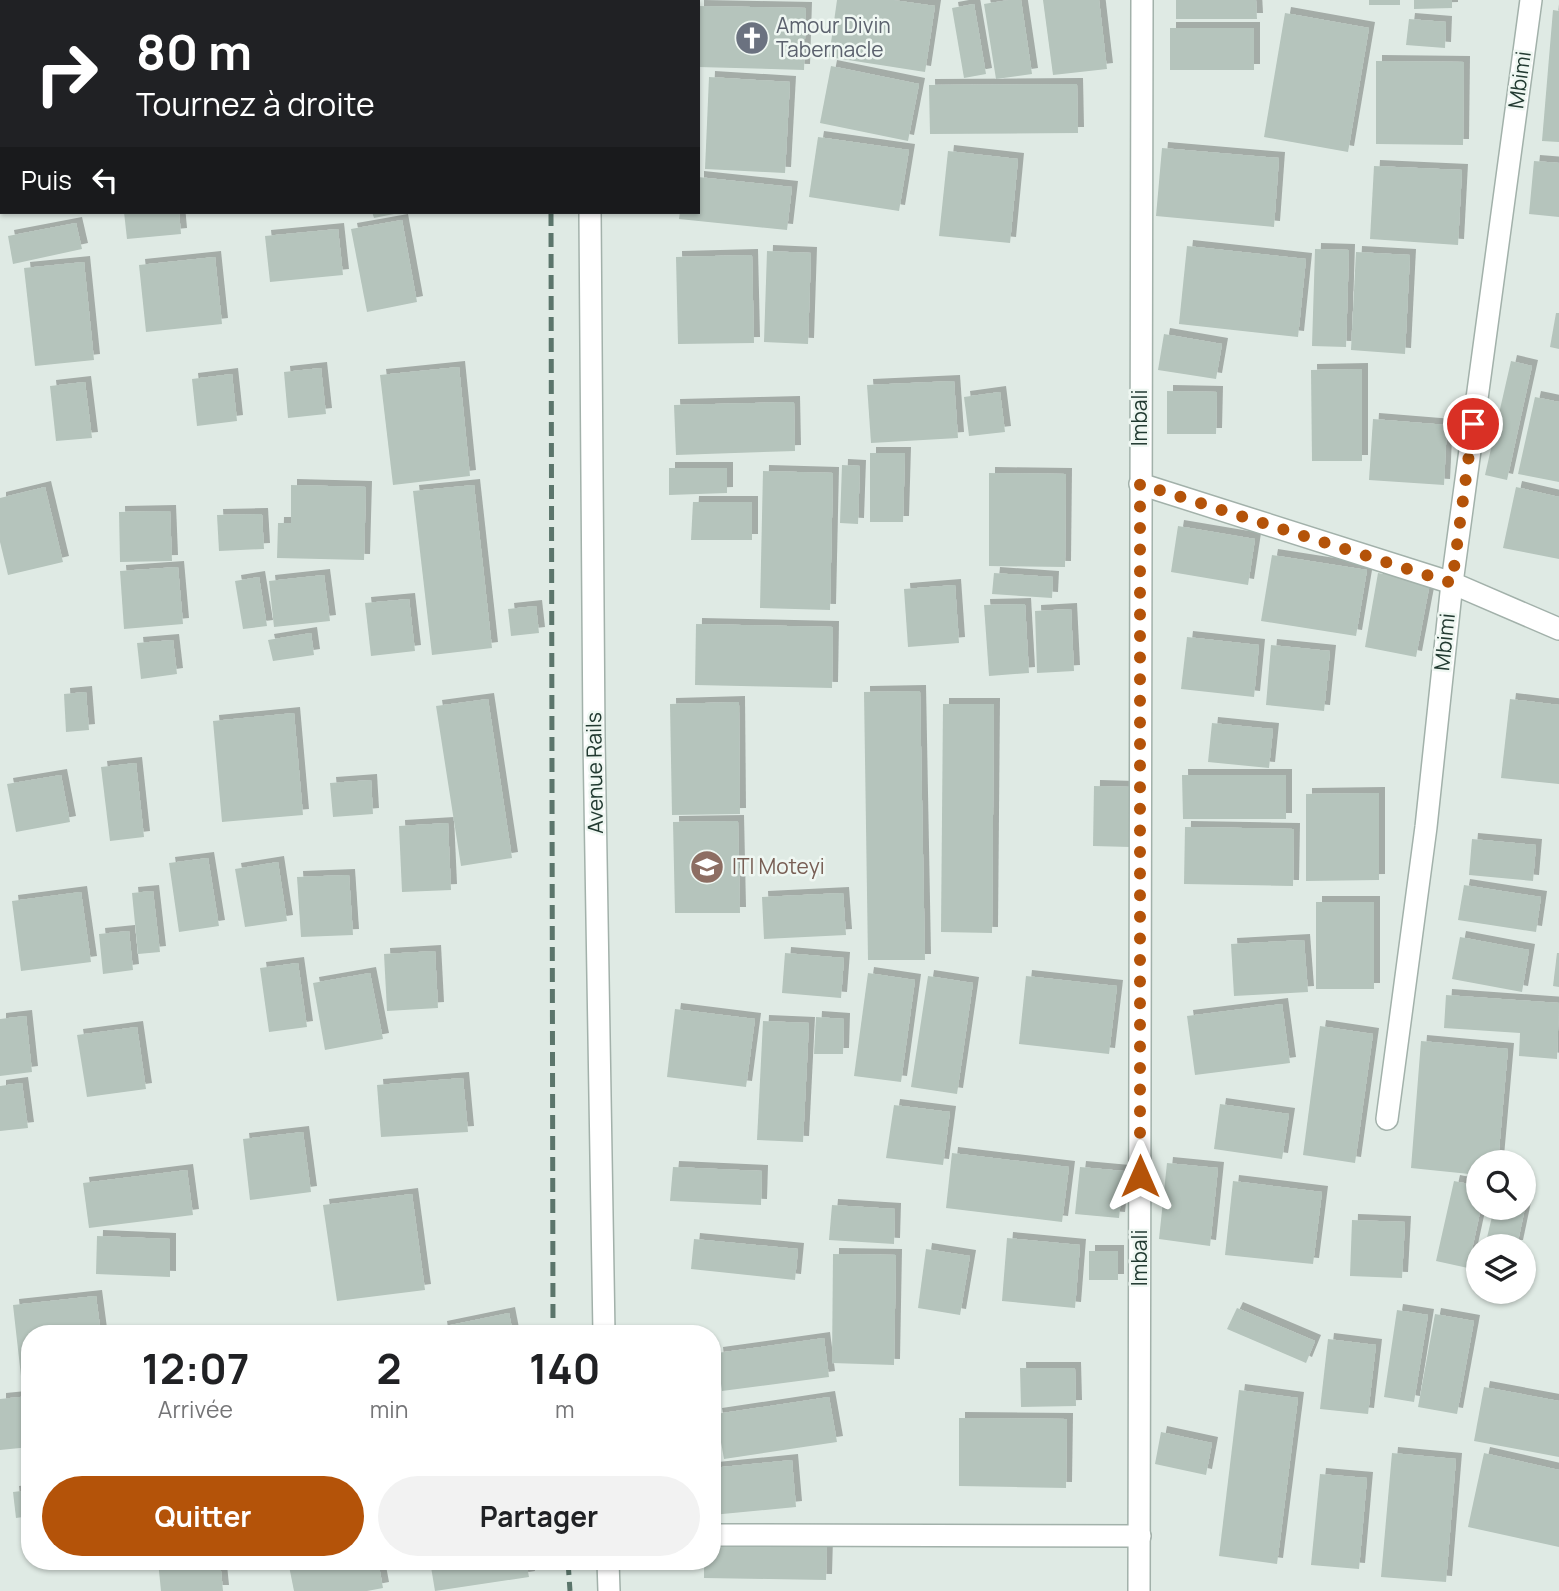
<!DOCTYPE html>
<html lang="fr">
<head>
<meta charset="utf-8">
<style>
	body { margin:0; font-family:Manrope,sans-serif; background:#f2f2f2; color:#202124; height:100vh; display:flex; flex-direction:column; font-size:26px; white-space:nowrap }
	* { box-sizing:border-box; margin:0 }
	p { font-size:23px; color:#757577 }
	.icon { flex:none; width:38px; height:38px; fill:none; stroke:currentColor; stroke-width:2; stroke-linecap:round; stroke-linejoin:round }
	.map { position:relative; flex:1; overflow:hidden }
	.sheet { position:absolute; left:21px; top:1325px; width:700px; height:245px; display:flex; flex-direction:column; background:#fff; border-radius:28px; box-shadow:0 2px 5px #0004 }
	.sheet>* { flex:none }
	.guide { position:absolute; left:0px; top:0px; width:700px; height:214px; box-shadow:0 2px 5px #0004; background:#202124; color:#fff; overflow:hidden }
	.buttons { position:absolute; left:1466px; top:1150px; display:grid; gap:14px }
	.buttons a { display:grid; place-items:center; width:70px; height:70px; border-radius:50%; background:#fff; box-shadow:0 2px 5px #0004; font-size:35px }
	.pin { position:absolute; display:grid; place-items:center; width:60px; height:60px; color:#fff; margin:-30px; border:4px solid #fff; border-radius:50%; box-shadow:0 2px 7px #0007 }
	.me { position:absolute; width:77px; margin:-38px; rotate:0deg; stroke-linejoin:round; filter:drop-shadow(0 0 5px #0008) }
	.turn { display:flex; align-items:center; gap:24px; height:147px; padding:0 21px; font-size:32px }
	.turn .icon { width:91px; height:91px; stroke-width:2.5 }
	.turn b { display:block; font-size:49px; line-height:60px }
	.then { display:flex; align-items:center; height:66px; padding:0 21px; background:#0003; gap:14px; font-size:26px }
	.eta { display:flex; justify-content:space-evenly; align-items:center; height:119px; text-align:center }
	.eta b { font-size:42px; font-weight:700; line-height:49px }
	.primary-button { display:flex; gap:14px; margin-top:auto; padding:14px 21px }
	.primary-button a { flex:1; height:80px; border-radius:42px; background:#b45309; color:#fff; font-size:28px; font-weight:700; line-height:80px; text-align:center }
	.primary-button a+a { background:#f2f2f2; color:#202124 }
	.map>svg:first-child { display:block }
	.building { fill:#b5c4bc; filter:url(#shadow) }
	.lines { fill:none; stroke-linecap:round; stroke-linejoin:round }
	.minor-casing { stroke:#a2b1aa; stroke-width:24 }
	.minor { stroke:#fff; stroke-width:21 }
	.rail { stroke:#5b756b; stroke-width:5; stroke-dasharray:14 7; stroke-linecap:butt }
	.route { stroke:#b45309; stroke-width:12; stroke-dasharray:0 21.6 }
	.labels { text-anchor:middle; stroke-width:5; stroke-linejoin:round; paint-order:stroke }
	.worship-label { font-size:21px; fill:#5b616d; stroke:#eff7f2; text-anchor:start }
	.street-label { font-size:21px; fill:#213930; stroke:#eff7f2 }
	.education-label { font-size:21px; fill:#785e54; stroke:#eff7f2; text-anchor:start }
</style>
</head>
<body>
<div class="map">
<svg width="1559" height="1591" viewBox="0 0 1559 1591">
	<defs>
		<filter id="shadow"><feDropShadow dx="6" dy="-6" stdDeviation="0" flood-color="#0004"/></filter>
	</defs>
	<rect width="100%" height="100%" fill="#dfeae4"/>
	<g class="building">
		<polygon points="837,0 893,0 935,6 925,72 829,57"/>
		<polygon points="1009,0 1021,0 1032,74 996,79 984,4"/>
		<polygon points="1043,0 1099,0 1107,69 1053,75"/>
		<polygon points="1176,0 1256,0 1257,19 1176,19"/>
		<rect x="1369" y="0" width="31" height="5"/>
		<polygon points="1414,0 1452,0 1452,8 1414,9"/>
		<polygon points="974,4 986,74 964,78 952,8"/>
		<polygon points="698,6 806,8 804,70 698,67"/>
		<polygon points="1553,10 1559,11 1559,142 1542,141"/>
		<polygon points="1285,13 1369,28 1348,152 1264,137"/>
		<polygon points="1409,19 1446,22 1445,48 1406,45"/>
		<rect x="1170" y="28" width="84" height="42"/>
		<polygon points="1376,61 1464,62 1463,145 1376,144"/>
		<polygon points="831,66 919,84 908,141 820,123"/>
		<polygon points="709,77 790,82 785,173 705,169"/>
		<polygon points="1077,84 1078,133 930,134 929,85"/>
		<polygon points="818,137 909,150 899,211 809,197"/>
		<polygon points="1162,148 1279,158 1274,227 1156,216"/>
		<polygon points="948,151 1018,159 1010,243 939,236"/>
		<polygon points="1534,161 1559,163 1559,217 1529,214"/>
		<polygon points="1374,166 1462,170 1458,245 1370,239"/>
		<polygon points="698,177 792,187 787,230 679,219 680,212 698,212"/>
		<polygon points="124,212 179,212 181,234 127,239"/>
		<polygon points="372,212 399,212 399,213 374,218"/>
		<polygon points="402,220 417,302 367,312 351,229"/>
		<polygon points="76,223 82,249 13,264 8,236"/>
		<polygon points="338,229 343,275 270,282 265,236"/>
		<polygon points="1187,246 1306,259 1298,337 1179,324"/>
		<polygon points="1315,249 1349,250 1346,347 1312,346"/>
		<polygon points="767,251 811,253 808,344 764,342"/>
		<polygon points="1356,252 1410,255 1405,354 1351,350"/>
		<polygon points="752,255 754,343 678,344 676,257"/>
		<polygon points="215,257 222,324 146,332 139,265"/>
		<polygon points="84,262 94,360 35,366 24,268"/>
		<polygon points="1556,313 1559,313 1559,349 1550,347"/>
		<polygon points="1164,334 1222,344 1216,379 1158,370"/>
		<polygon points="1511,361 1532,366 1507,480 1485,475"/>
		<polygon points="459,367 470,476 393,485 380,375"/>
		<polygon points="321,368 326,414 288,418 284,372"/>
		<polygon points="1362,369 1362,461 1312,461 1311,370"/>
		<polygon points="232,374 237,421 197,426 192,379"/>
		<polygon points="954,381 958,438 871,443 867,385"/>
		<polygon points="85,382 92,438 56,441 50,386"/>
		<polygon points="1167,391 1217,392 1216,434 1167,434"/>
		<polygon points="1000,392 1005,432 969,436 964,397"/>
		<polygon points="1535,397 1559,402 1559,482 1518,474"/>
		<polygon points="794,402 795,451 676,455 674,405"/>
		<polygon points="1373,419 1447,425 1444,485 1369,480"/>
		<polygon points="870,453 905,453 903,522 870,522"/>
		<polygon points="842,465 860,466 858,524 840,523"/>
		<polygon points="669,468 727,468 727,493 669,495"/>
		<polygon points="763,471 833,473 830,610 760,608"/>
		<polygon points="989,473 1066,474 1065,567 989,566"/>
		<polygon points="291,485 366,487 364,560 277,558 278,523 291,523"/>
		<polygon points="474,485 492,648 432,655 413,491"/>
		<polygon points="45,487 63,562 8,575 0,542 0,498"/>
		<polygon points="1516,487 1559,497 1559,559 1503,548"/>
		<polygon points="693,502 752,502 752,540 691,540"/>
		<polygon points="170,511 172,561 120,562 119,512"/>
		<polygon points="262,514 264,549 219,551 217,515"/>
		<polygon points="1178,526 1255,539 1248,585 1171,572"/>
		<polygon points="1272,555 1367,570 1356,636 1261,621"/>
		<polygon points="178,567 183,624 124,629 120,571"/>
		<polygon points="994,573 1053,577 1052,598 992,594"/>
		<polygon points="1378,573 1430,583 1416,657 1365,647"/>
		<polygon points="324,575 330,621 274,627 269,581"/>
		<polygon points="259,577 267,626 243,629 235,581"/>
		<polygon points="955,585 959,643 908,647 904,589"/>
		<polygon points="409,599 415,651 371,656 365,603"/>
		<polygon points="1025,604 1029,673 989,676 984,605"/>
		<polygon points="536,606 539,633 511,636 508,609"/>
		<polygon points="1071,609 1074,671 1037,673 1035,611"/>
		<polygon points="696,624 833,627 832,688 695,685"/>
		<polygon points="311,633 314,655 273,661 268,640"/>
		<polygon points="1187,637 1259,645 1254,697 1181,689"/>
		<polygon points="173,640 177,674 141,679 137,643"/>
		<polygon points="1271,645 1330,651 1324,711 1266,705"/>
		<polygon points="920,691 925,960 868,960 864,692"/>
		<polygon points="86,692 89,730 66,732 64,694"/>
		<polygon points="488,699 512,858 461,866 436,706"/>
		<polygon points="1510,699 1559,705 1559,784 1501,778"/>
		<polygon points="739,702 740,814 672,815 670,704"/>
		<polygon points="943,704 994,704 992,933 941,932"/>
		<polygon points="294,713 303,815 222,822 213,721"/>
		<polygon points="1212,723 1273,729 1269,768 1208,762"/>
		<polygon points="136,763 144,837 110,841 101,767"/>
		<polygon points="61,775 70,822 16,832 7,784"/>
		<polygon points="1182,775 1286,775 1286,819 1183,819"/>
		<polygon points="371,780 373,814 333,817 330,783"/>
		<polygon points="1094,786 1130,787 1130,847 1093,846"/>
		<polygon points="1379,793 1379,880 1306,881 1306,794"/>
		<polygon points="738,821 740,913 675,913 673,822"/>
		<polygon points="448,823 451,890 402,892 399,826"/>
		<polygon points="1185,827 1294,829 1293,886 1184,884"/>
		<polygon points="1472,839 1536,845 1533,881 1469,875"/>
		<polygon points="208,858 219,926 179,932 169,863"/>
		<polygon points="278,862 287,921 245,927 235,869"/>
		<polygon points="349,875 353,935 301,937 297,877"/>
		<polygon points="1464,885 1541,897 1536,932 1458,920"/>
		<polygon points="153,891 160,952 138,954 132,893"/>
		<polygon points="81,892 91,962 21,971 12,901"/>
		<polygon points="843,893 846,935 764,939 762,897"/>
		<rect x="1316" y="902" width="58" height="87"/>
		<polygon points="129,931 133,970 103,974 99,934"/>
		<polygon points="1460,937 1529,950 1522,992 1452,979"/>
		<polygon points="1304,940 1308,992 1234,996 1231,944"/>
		<polygon points="435,951 438,1008 387,1011 384,954"/>
		<polygon points="785,953 844,958 841,998 782,993"/>
		<polygon points="1557,953 1559,953 1559,987 1553,986"/>
		<polygon points="298,963 307,1027 269,1032 260,968"/>
		<polygon points="370,973 383,1039 325,1050 313,983"/>
		<polygon points="868,973 915,980 901,1082 854,1076"/>
		<polygon points="928,976 973,983 957,1094 911,1087"/>
		<polygon points="1026,976 1117,986 1109,1054 1019,1044"/>
		<polygon points="1446,995 1559,1003 1557,1059 1519,1056 1520,1033 1444,1028"/>
		<polygon points="1282,1004 1290,1063 1195,1075 1187,1016"/>
		<polygon points="675,1009 755,1019 746,1087 667,1077"/>
		<polygon points="26,1016 32,1072 0,1076 0,1019"/>
		<polygon points="816,1017 844,1019 843,1054 814,1054"/>
		<polygon points="763,1021 809,1023 803,1142 757,1140"/>
		<polygon points="1320,1026 1373,1034 1355,1163 1303,1155"/>
		<polygon points="137,1027 146,1089 87,1097 77,1035"/>
		<polygon points="1421,1041 1508,1049 1498,1162 1479,1162 1479,1175 1411,1168"/>
		<polygon points="463,1078 468,1132 381,1137 377,1085"/>
		<polygon points="22,1083 28,1128 0,1131 0,1086"/>
		<polygon points="1220,1104 1289,1114 1282,1159 1214,1149"/>
		<polygon points="894,1105 950,1112 943,1165 886,1158"/>
		<polygon points="303,1132 311,1192 250,1200 243,1139"/>
		<polygon points="952,1153 1069,1167 1062,1222 946,1208"/>
		<polygon points="1167,1163 1218,1168 1210,1246 1159,1239"/>
		<polygon points="673,1167 762,1171 761,1205 670,1201"/>
		<polygon points="1080,1167 1124,1171 1119,1218 1075,1214"/>
		<polygon points="187,1170 193,1215 89,1228 83,1183"/>
		<polygon points="1233,1181 1322,1192 1313,1264 1225,1255"/>
		<polygon points="1454,1181 1479,1186 1479,1208 1481,1208 1468,1268 1436,1261"/>
		<polygon points="412,1194 425,1290 337,1301 323,1205"/>
		<polygon points="832,1205 895,1209 894,1244 829,1240"/>
		<polygon points="1494,1208 1525,1208 1517,1246 1485,1246"/>
		<polygon points="1352,1220 1405,1222 1402,1278 1350,1276"/>
		<polygon points="97,1236 170,1239 170,1277 96,1274"/>
		<polygon points="1007,1238 1080,1245 1075,1308 1002,1301"/>
		<polygon points="694,1239 798,1249 795,1280 691,1269"/>
		<polygon points="926,1249 970,1256 960,1315 918,1308"/>
		<rect x="1089" y="1251" width="29" height="29"/>
		<polygon points="833,1254 896,1255 894,1365 832,1363"/>
		<polygon points="96,1296 101,1334 30,1334 30,1384 22,1385 13,1305"/>
		<polygon points="1237,1308 1315,1341 1306,1363 1227,1329"/>
		<polygon points="1397,1310 1428,1315 1414,1402 1384,1397"/>
		<polygon points="509,1313 513,1334 442,1334 441,1327"/>
		<polygon points="1435,1314 1474,1321 1457,1414 1418,1407"/>
		<polygon points="824,1338 829,1377 722,1391 717,1353"/>
		<polygon points="1328,1339 1376,1345 1368,1414 1320,1409"/>
		<polygon points="1020,1368 1075,1368 1076,1406 1021,1407"/>
		<polygon points="1484,1387 1559,1401 1559,1457 1474,1441"/>
		<polygon points="1239,1390 1298,1398 1277,1564 1219,1556"/>
		<polygon points="30,1396 30,1447 0,1450 0,1399"/>
		<polygon points="829,1397 837,1442 724,1459 716,1414"/>
		<polygon points="959,1418 1067,1419 1066,1488 959,1486"/>
		<polygon points="1161,1432 1212,1443 1206,1475 1155,1464"/>
		<polygon points="1392,1453 1456,1459 1446,1582 1381,1577"/>
		<polygon points="1484,1453 1559,1470 1559,1547 1468,1527"/>
		<polygon points="792,1460 796,1507 712,1515 712,1468"/>
		<polygon points="1320,1474 1367,1478 1359,1569 1311,1565"/>
		<polygon points="30,1490 30,1516 16,1518 13,1492"/>
		<polygon points="712,1542 827,1544 826,1580 704,1578 704,1561 712,1561"/>
		<rect x="47" y="1561" width="49" height="7"/>
		<polygon points="158,1561 220,1561 223,1591 161,1591"/>
		<polygon points="288,1561 378,1561 383,1588 367,1591 294,1591"/>
		<polygon points="430,1561 526,1561 529,1577 435,1591"/>
	</g>
	<g class="lines">
		<g class="minor-casing">
			<g id="minor">
				<polyline points="589,0 589,2"/>
				<polyline points="590,212 594,739 604,1334"/>
				<polyline points="1140,484 1452,583 1559,629"/>
				<polyline points="1387,1119 1426,827 1452,583 1531,0"/>
				<polyline points="712,1535 1140,1536"/>
				<polyline points="608,1561 609,1591"/>
				<polyline points="1139,1591 1142,0"/>
			</g>
		</g>
		<use href="#minor" class="minor"/>
		<g class="rail">
			<polyline points="551,0 551,2"/>
			<polyline points="551,212 553,1334"/>
			<polyline points="568,1561 570,1591"/>
		</g>
	</g>
	<g class="lines">
		<polyline class="route" points="1140,1176 1140,484 1452,583 1473,424"/>
	</g>
	<defs>
		<g id="church-disc" transform="scale(1.75)"><circle r="9.5" fill="#6b7280" stroke="#eff7f2"/><path d="M-1.2-6h2.4v3.5h3.3v2.4h-3.3V6h-2.4V-.1h-3.3v-2.4h3.3Z" fill="#fff"/></g>
		<g id="school-disc" transform="scale(1.75)"><circle r="9.5" fill="#8d6e63" stroke="#eff7f2"/><path d="M0-5L7-2L0 1L-7-2ZM-4 1L0 2.5L4 1V4Q0 6-4 4Z" fill="#fff"/></g>
	</defs>
	<g fill-rule="evenodd">
		<use href="#church-disc" x="752" y="38"/>
		<use href="#school-disc" x="707" y="867"/>
	</g>
	<g class="labels">
		<g class="worship-label">
			<text x="776" y="33">Amour Divin<tspan x="776" dy="24">Tabernacle</tspan></text>
		</g>
		<g class="street-label">
			<text transform="translate(1520 80) rotate(-82)" y="7">Mbimi</text>
			<text transform="translate(1140 418) rotate(-90)" y="7">Imbali</text>
			<text transform="translate(1445 642) rotate(-84)" y="7">Mbimi</text>
			<text transform="translate(595 773) rotate(-91)" y="7">Avenue Rails</text>
			<text transform="translate(1140 1258) rotate(-90)" y="7">Imbali</text>
		</g>
		<g class="education-label">
			<text x="732" y="874">ITI Moteyi</text>
		</g>
	</g>
</svg>
<div class="buttons">
<a><svg class="icon" aria-label="search" viewBox="0 0 24 24"><circle cx="10" cy="10" r="6"/><path d="M15 15l6 6"/></svg></a>
<a><svg class="icon" aria-label="layers" viewBox="0 0 24 24"><path d="M12 4l9 5-9 5-9-5zM3 14l9 5 9-5"/></svg></a>
</div>
<div class="pin" style="left:1473px;top:424px;background:#d93025"><svg class="icon" aria-label="arrive" viewBox="0 0 24 24"><path d="M6 21V4h12l-3 4 3 4H6"/></svg></div>
<svg class="me" style="left:1140px;top:1176px" viewBox="-20 -20 40 40"><path d="M0-17L14 15 0 8-14 15z" fill="#b45309" stroke="#fff" stroke-width="4"/></svg>
<div class="guide">
<div class="turn"><svg class="icon" aria-label="right" viewBox="0 0 24 24"><path d="M7 20v-9h11M14 6l5 5-5 5"/></svg><div><b>80 m</b>Tournez à droite</div></div>
<div class="then">Puis<svg class="icon" aria-label="left" viewBox="0 0 24 24"><path d="M17 20v-9H6M10 6l-5 5 5 5"/></svg></div>
</div>
<section class="sheet">
<div class="eta">
<div><b>12:07</b><p>Arrivée</p></div>
<div><b>2</b><p>min</p></div>
<div><b>140</b><p>m</p></div>
</div>
<div class="primary-button"><a>Quitter</a><a>Partager</a></div>
</section>
</div>
</body>
</html>
